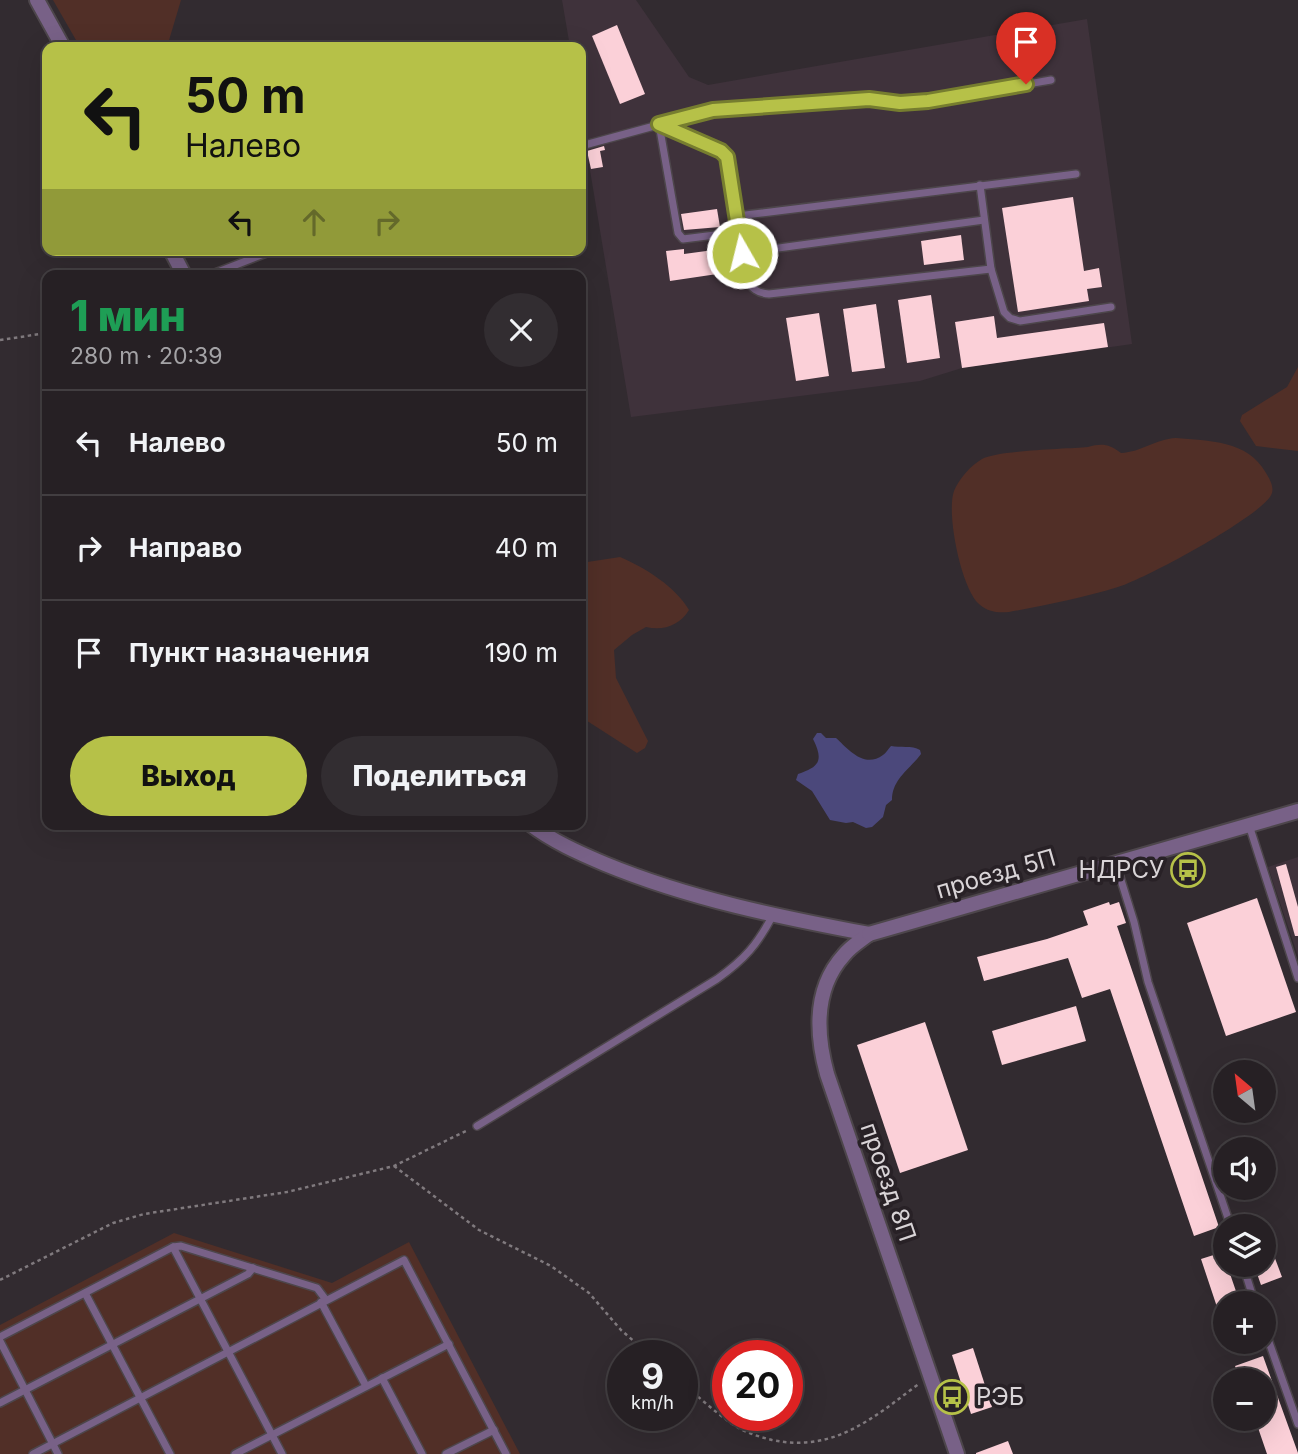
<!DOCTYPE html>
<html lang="ru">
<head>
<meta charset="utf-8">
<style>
	body { margin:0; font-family:Inter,sans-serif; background:#322d31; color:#f1f3f6; height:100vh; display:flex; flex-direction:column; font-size:26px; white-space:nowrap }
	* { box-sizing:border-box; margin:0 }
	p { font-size:23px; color:#a4a3a6 }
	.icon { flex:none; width:38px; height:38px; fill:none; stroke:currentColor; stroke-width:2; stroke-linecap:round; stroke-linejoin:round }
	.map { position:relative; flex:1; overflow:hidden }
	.details { position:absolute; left:42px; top:270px; width:544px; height:560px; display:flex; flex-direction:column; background:#262024; border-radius:14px; box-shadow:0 7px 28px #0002,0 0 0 2px #423e41 }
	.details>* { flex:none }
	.top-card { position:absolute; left:42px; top:42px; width:544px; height:214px; border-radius:14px; box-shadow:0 7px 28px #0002,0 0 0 2px #423e41; background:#b6c148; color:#111; overflow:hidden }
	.needle { width:46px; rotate:331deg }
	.buttons { position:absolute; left:1213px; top:1060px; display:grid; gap:14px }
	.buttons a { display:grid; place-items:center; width:63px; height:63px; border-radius:50%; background:#262024; box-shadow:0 7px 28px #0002,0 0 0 2px #423e41; font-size:35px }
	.speed { position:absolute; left:607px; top:1340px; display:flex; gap:14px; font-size:35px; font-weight:700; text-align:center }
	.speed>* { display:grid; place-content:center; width:91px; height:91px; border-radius:50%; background:#262024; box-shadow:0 7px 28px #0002,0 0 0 2px #423e41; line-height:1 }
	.speed small { font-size:18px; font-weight:400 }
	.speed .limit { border:10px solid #d22; background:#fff; color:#111 }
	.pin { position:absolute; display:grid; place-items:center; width:60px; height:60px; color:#fff; margin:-72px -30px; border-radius:50% 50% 50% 0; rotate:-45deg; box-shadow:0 0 7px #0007 }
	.pin .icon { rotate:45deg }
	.me { position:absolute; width:77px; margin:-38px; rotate:352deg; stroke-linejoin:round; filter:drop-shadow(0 0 5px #0008) }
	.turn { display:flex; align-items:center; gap:24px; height:147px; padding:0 28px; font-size:32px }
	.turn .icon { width:91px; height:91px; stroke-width:2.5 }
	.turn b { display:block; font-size:49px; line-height:60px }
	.lanes { display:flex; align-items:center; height:66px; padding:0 28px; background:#0003; justify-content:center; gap:35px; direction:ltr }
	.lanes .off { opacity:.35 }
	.round { display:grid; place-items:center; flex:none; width:74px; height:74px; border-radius:37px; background:#322d31 }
	.overview { display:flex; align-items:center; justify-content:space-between; height:119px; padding:0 28px }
	h1 { font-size:42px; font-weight:800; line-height:52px; color:#1e9e55 }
	.primary-button { display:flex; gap:14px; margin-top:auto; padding:14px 28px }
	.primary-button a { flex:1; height:80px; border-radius:42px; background:#b6c148; color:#111; font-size:28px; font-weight:800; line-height:80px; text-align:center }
	.primary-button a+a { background:#322d31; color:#f1f3f6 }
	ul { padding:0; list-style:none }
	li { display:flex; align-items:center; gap:21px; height:105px; padding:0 28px; border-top:2px solid #423e41 }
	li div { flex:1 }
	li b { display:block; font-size:26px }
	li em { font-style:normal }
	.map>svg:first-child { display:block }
	.built { fill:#3f323b }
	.green { fill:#512f27 }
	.water { fill:#4b487b }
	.building { fill:#fbd0d8 }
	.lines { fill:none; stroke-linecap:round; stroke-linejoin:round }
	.service-casing { stroke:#4d464b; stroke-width:10 }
	.minor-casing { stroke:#4d464b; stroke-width:18 }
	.tertiary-casing { stroke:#4d464b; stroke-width:18 }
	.path { stroke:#807a7e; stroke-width:2.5; stroke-dasharray:3.5 3.5; stroke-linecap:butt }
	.service { stroke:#786187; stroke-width:7 }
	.minor { stroke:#786187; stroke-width:14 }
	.tertiary { stroke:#786187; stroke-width:14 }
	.route-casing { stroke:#767d2f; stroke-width:18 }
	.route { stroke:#b6c148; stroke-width:12 }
	.labels { text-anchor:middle; stroke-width:7; stroke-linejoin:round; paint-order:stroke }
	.poi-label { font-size:24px; fill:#d9d4d7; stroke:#282126; text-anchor:end }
	.street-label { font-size:24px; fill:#d9d4d7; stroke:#282126 }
</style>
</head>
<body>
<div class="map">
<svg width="1298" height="1454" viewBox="0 0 1298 1454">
	<rect width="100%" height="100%" fill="#322b30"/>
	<g class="built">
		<polygon points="562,0 636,0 689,77 708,85 1087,19 1132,344 962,368 920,381 631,417 581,116 581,47 570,47"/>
		<polygon points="1298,857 1298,956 1268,867"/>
	</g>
	<g class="green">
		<polygon points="53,0 181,0 167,47 80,47"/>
		<polygon points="1298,367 1298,451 1256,446 1240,421 1242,415 1287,387"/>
		<path d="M1176 438C1208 441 1248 440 1266 473 1269 478 1274 486 1272 493 1266 514 1143 580 1118 587 1083 598 1045 605 1009 612 997 613 988 612 979 604 961 588 946 513 954 491 959 479 970 466 982 459 998 450 1067 449 1088 447 1102 443 1109 444 1121 453 1142 452 1155 439 1176 438Z"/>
		<path d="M620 557C644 567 676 587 689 610 679 626 663 631 646 627L632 635 614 650 616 678 648 741 645 748 637 753 581 717V563Z"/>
		<polygon points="174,1233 332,1283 409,1242 520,1454 0,1454 0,1325"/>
	</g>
	<path class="water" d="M817 733H821L826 738H836C848 749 864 769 883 755 886 753 888 749 891 746 900 748 912 745 920 750L921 754C910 769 892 779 892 800L886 805 883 817 872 827 866 828 853 822 846 823 830 820 812 791 796 780 798 774C819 767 824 761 813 739Z"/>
	<g class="building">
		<polygon points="617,25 645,94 620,104 592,36"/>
		<polygon points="604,146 605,150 600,151 603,167 591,169 587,151"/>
		<polygon points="1073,197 1084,271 1099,268 1102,287 1087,289 1089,301 1018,312 1002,208"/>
		<polygon points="717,209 720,227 684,230 681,214"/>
		<polygon points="961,235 964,260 924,265 921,241"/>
		<polygon points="684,249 684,254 721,249 722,257 728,256 730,266 724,267 724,273 670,281 666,251"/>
		<polygon points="931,295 940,358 907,363 898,300"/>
		<polygon points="876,304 885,368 852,372 843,309"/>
		<polygon points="819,313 829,376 796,381 786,318"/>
		<polygon points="994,316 997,338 1104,323 1108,347 962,368 955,322"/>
		<polygon points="1286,864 1298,907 1298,936 1295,936 1276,867"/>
		<polygon points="1257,898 1296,1012 1226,1036 1187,923"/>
		<polygon points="1109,902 1110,905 1119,902 1126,923 1117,926 1219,1227 1194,1236 1110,989 1082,998 1068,958 984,981 977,957 1047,939 1088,925 1083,911"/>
		<polygon points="1076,1006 1086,1041 1002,1065 992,1031"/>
		<polygon points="925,1022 968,1150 900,1173 857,1045"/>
		<polygon points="1264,1229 1282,1277 1261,1285 1254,1265 1264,1265"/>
		<polygon points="1223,1252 1225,1265 1227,1265 1239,1300 1217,1307 1201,1259"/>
		<polygon points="973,1348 992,1407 971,1414 952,1355"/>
		<polygon points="1263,1356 1298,1453 1298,1454 1267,1454 1255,1419 1264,1419 1264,1381 1241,1381 1235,1366"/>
		<polygon points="1008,1441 1013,1454 976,1454 976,1453"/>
	</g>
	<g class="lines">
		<g class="service-casing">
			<g id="service">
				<polyline points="659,124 678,233 683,239 739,232"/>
				<path d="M660 124 721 151 727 157 746 278C752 289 757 293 769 294L991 269"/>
				<polyline points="581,146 713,110 868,99 900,103 928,101 1051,80"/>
				<polyline points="980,185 991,269 1004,312 1010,318 1020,321 1111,307"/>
				<polyline points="737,216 1076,174"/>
				<polyline points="742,253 984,220"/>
				<polyline points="210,275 274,250"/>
				<polyline points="1249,825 1298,978"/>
				<polyline points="1116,864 1134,922 1148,982 1231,1227"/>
				<path d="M477 1126 717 979C745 959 757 945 773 915"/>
				<polyline points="173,1247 282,1454"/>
				<polyline points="1243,1265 1255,1304"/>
				<polyline points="85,1293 170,1454"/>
				<polyline points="321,1302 366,1386"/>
				<polyline points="1264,1328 1298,1424"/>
				<polyline points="0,1337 173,1247 181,1246 317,1288 326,1300"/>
				<polyline points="0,1341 58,1454"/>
				<polyline points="382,1378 422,1454"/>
				<polyline points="0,1403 248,1274 253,1268"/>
				<polyline points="33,1454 404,1260 506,1454"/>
				<polyline points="235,1454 449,1344"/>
				<polyline points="446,1454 494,1430"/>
			</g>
		</g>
		<g class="minor-casing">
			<g id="minor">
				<polyline points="37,0 63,47"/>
				<polyline points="171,250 184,275"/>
				<path d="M530 824C552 841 579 853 605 864 690 899 779 917 869 934"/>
				<path d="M869 934C860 941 850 947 844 955 814 988 816 1034 827 1074L957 1454"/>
			</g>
		</g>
		<g class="tertiary-casing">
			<polyline id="tertiary" points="869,934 1298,811"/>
		</g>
		<g class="path">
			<polyline points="0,340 47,333"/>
			<polyline points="394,1166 479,1230 551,1266 589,1293 621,1330 651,1356"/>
			<polyline points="0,1280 113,1223 144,1214 287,1192 394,1166 468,1130"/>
			<path d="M682 1383C700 1398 718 1415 737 1427 747 1433 760 1437 772 1440 834 1453 873 1418 920 1383"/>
		</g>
		<use href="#service" class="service"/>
		<use href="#minor" class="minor"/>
		<use href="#tertiary" class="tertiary"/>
	</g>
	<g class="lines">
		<g class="route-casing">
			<polyline id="route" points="742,253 727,157 721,151 659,124 713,110 869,99 900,103 928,101 1026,84"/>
		</g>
		<use href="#route" class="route"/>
	</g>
	<defs>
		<g id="bus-ring" transform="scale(1.75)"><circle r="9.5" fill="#282126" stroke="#b6c148" stroke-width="1.5"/><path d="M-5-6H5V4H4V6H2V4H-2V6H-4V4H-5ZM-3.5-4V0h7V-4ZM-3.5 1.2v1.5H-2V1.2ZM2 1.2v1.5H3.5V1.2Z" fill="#b6c148"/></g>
	</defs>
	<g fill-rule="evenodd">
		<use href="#bus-ring" x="1188" y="870"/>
		<use href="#bus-ring" x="952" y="1397"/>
	</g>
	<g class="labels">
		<g class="poi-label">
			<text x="1164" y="878">НДРСУ</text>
			<text x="976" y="1405" text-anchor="start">РЭБ</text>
		</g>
		<g class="street-label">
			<text transform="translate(996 874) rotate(-16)" y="8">проезд 5П</text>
			<text transform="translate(888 1182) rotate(71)" y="8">проезд 8П</text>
		</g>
	</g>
</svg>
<div class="buttons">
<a><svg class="needle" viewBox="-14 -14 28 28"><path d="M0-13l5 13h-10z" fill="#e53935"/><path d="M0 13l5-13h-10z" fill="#a4a3a6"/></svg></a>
<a><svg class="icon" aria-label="sound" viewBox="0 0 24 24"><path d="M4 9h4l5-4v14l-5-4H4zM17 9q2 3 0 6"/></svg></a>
<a><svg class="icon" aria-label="layers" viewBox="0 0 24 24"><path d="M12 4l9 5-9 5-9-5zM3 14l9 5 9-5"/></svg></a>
<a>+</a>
<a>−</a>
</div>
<div class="speed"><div>9<small>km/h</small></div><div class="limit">20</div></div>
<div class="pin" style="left:1026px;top:84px;background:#d93025"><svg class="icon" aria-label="arrive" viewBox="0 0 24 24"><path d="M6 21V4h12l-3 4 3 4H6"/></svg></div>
<svg class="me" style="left:742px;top:253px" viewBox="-20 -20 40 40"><circle r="17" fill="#b6c148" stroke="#fff" stroke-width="3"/><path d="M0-11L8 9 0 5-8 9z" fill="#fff"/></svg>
<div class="top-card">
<div class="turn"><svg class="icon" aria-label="left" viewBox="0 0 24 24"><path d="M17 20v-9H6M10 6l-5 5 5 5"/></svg><div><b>50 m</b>Налево</div></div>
<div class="lanes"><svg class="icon" aria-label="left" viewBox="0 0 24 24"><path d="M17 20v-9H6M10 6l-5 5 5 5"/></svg><svg class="icon off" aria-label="ahead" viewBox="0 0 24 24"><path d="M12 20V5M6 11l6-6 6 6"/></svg><svg class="icon off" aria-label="right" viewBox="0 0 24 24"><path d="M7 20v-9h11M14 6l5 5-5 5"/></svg></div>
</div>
<section class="details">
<div class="overview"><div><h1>1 мин</h1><p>280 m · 20:39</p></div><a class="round"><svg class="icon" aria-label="close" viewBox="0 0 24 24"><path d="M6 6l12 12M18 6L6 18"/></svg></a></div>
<ul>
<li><svg class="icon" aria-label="left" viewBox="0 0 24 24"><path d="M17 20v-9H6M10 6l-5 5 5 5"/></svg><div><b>Налево</b></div><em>50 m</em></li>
<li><svg class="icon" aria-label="right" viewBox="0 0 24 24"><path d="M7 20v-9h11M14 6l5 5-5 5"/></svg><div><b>Направо</b></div><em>40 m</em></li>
<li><svg class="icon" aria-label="arrive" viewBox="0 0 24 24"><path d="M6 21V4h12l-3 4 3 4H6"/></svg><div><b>Пункт назначения</b></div><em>190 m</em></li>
</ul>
<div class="primary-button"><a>Выход</a><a>Поделиться</a></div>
</section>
</div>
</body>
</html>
